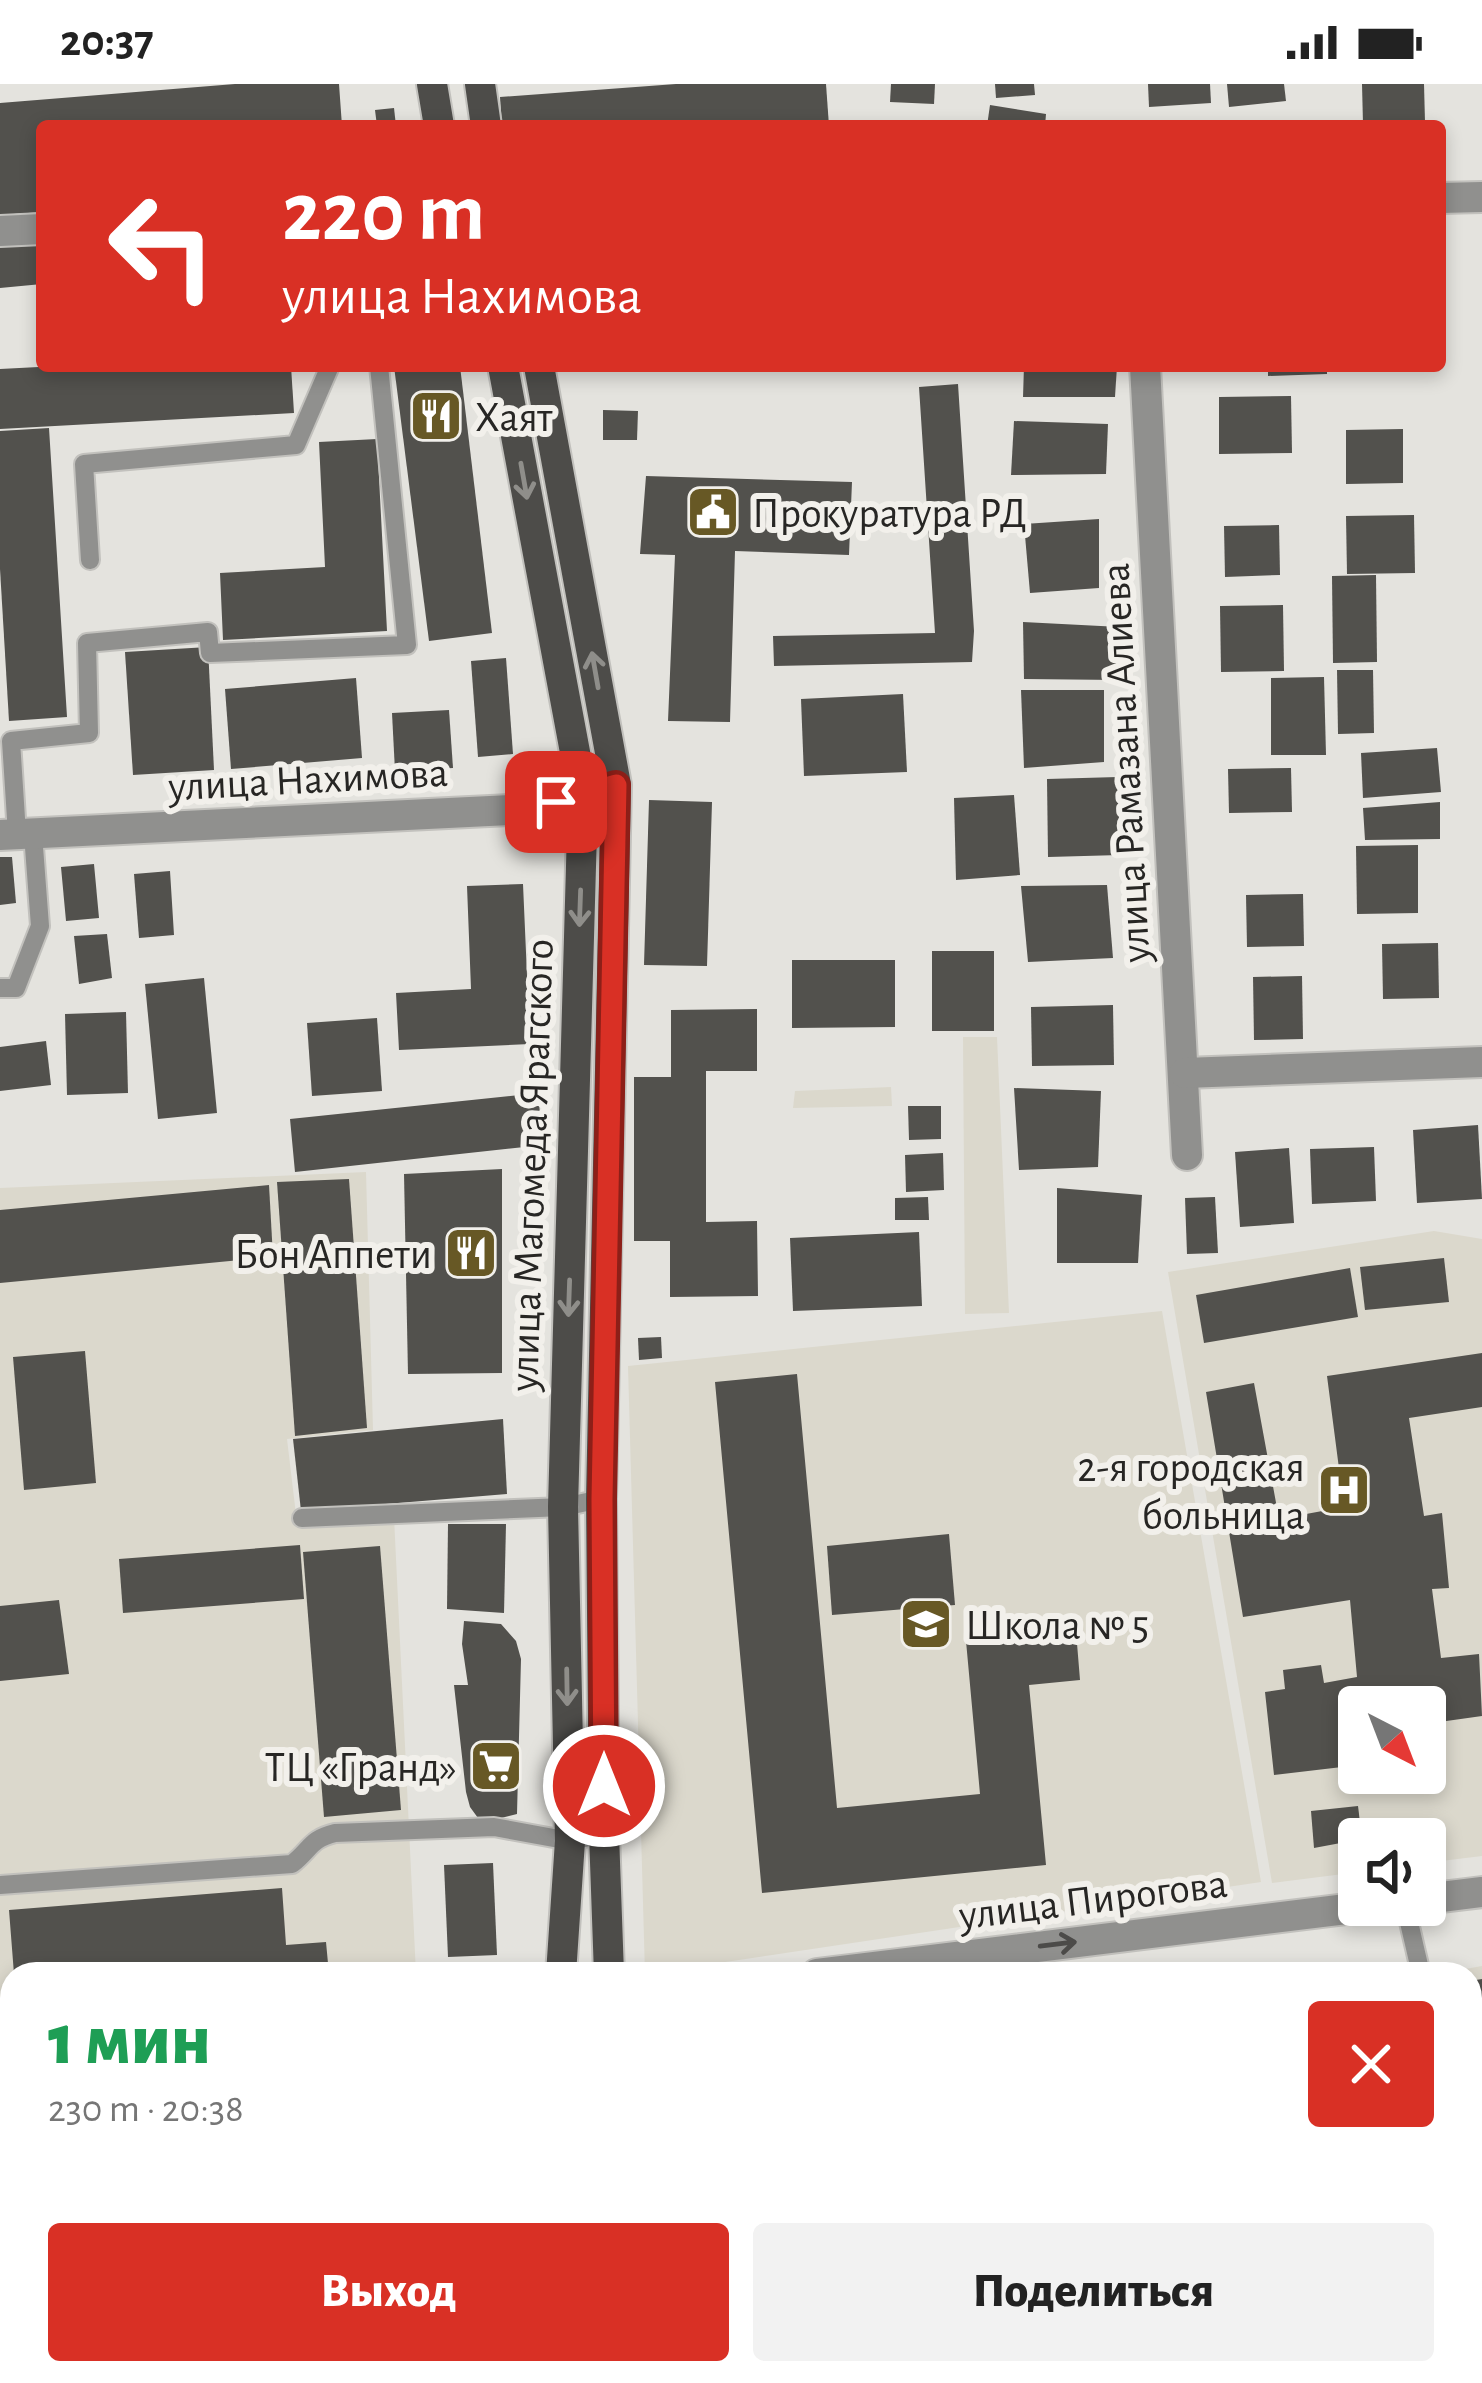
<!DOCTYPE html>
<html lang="ru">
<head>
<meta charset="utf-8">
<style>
	body { margin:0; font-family:"Alegreya Sans",sans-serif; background:#f2f2f2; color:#222; height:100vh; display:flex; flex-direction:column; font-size:45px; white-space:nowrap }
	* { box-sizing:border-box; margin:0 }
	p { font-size:39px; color:#767676 }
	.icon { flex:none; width:66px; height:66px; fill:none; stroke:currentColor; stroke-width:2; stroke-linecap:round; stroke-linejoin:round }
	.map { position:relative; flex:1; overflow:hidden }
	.details { position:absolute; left:0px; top:1878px; width:1482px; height:423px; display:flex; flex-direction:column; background:#fff; border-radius:36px 36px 0 0; box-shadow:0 6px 18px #0003 }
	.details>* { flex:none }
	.banner { position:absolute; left:36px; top:36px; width:1410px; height:252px; border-radius:12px; box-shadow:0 6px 18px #0003; background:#d93025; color:#fff; overflow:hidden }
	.needle { width:78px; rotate:138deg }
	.fabs { position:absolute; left:1338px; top:1602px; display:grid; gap:24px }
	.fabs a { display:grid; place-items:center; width:108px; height:108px; border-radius:12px; background:#fff; box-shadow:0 6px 18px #0003; font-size:60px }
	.pin { position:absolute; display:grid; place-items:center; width:102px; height:102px; color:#fff; margin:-51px; border-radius:24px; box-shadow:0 6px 18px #0006 }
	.me { position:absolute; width:132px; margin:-66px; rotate:0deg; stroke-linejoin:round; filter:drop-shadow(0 0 9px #0008) }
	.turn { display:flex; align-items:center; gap:42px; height:252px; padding:0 48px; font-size:54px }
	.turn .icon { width:156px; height:156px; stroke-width:2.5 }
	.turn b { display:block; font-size:84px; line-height:102px }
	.round { display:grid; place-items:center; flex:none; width:126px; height:126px; border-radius:12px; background:#f2f2f2 }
	.head { display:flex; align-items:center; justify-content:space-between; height:204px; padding:0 48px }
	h1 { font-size:72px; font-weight:800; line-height:90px; color:#1e9e55 }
	.action { display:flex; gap:24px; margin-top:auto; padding:24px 48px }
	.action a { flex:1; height:138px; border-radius:12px; background:#d93025; color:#fff; font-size:48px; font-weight:800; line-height:138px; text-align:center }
	.action a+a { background:#f2f2f2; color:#222 }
	.status { display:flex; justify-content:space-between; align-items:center; height:84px; padding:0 60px; background:#fff; direction:ltr }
	.status svg { height:33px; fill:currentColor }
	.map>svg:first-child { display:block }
	.built { fill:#dbd8cc; fill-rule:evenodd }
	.building { fill:#52514d }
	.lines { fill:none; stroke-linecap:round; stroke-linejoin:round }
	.service-casing { stroke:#c2c1bd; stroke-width:22 }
	.minor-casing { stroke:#c2c1bd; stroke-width:34 }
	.primary-casing { stroke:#c2c1bd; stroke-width:34 }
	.service { stroke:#90908e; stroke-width:18 }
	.minor { stroke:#90908e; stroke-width:30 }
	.primary { stroke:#4d4c49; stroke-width:30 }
	.oneway { stroke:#8f8e8a }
	.oneway2 { stroke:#4c4b49 }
	.route-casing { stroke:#8d1f18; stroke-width:30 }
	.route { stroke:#d93025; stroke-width:21 }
	.labels { text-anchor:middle; stroke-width:12; stroke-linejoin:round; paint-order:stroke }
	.poi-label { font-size:42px; fill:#272624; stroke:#f2f0eb; text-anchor:start }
	.street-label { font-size:42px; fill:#272624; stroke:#f2f0eb }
</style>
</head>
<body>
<div class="status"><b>20:37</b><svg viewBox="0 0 49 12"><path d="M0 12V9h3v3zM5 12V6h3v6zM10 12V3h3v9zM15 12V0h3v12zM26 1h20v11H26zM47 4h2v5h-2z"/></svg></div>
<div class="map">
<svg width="1482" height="2299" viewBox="0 0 1482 2299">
	<rect width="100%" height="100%" fill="#e4e3de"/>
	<g class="built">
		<polygon points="963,953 997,953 1009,1229 965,1230"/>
		<polygon points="891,1003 892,1022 793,1024 795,1007"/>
		<polygon points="366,1088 373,1346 287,1355 297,1439 394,1433 416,1890 12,1890 12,2289 440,2289 440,2299 0,2299 0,1104"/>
		<path d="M1434 1147 1482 1155V1772L1425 1779V1755H1359V1788L1272 1799 1168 1188ZM1359 1623H1425V1689H1359Z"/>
		<polygon points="1162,1227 1261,1798 645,1890 628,1282"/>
		<polygon points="1482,1882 1482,2115 1470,2045 1470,1890 1443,1889"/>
	</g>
	<g class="building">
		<polygon points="235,0 339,0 342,42 42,42 42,128 0,131 0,19"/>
		<polygon points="676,0 826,0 829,42 502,42 500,13"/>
		<polygon points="891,0 935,0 934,20 890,18"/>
		<polygon points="995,0 1034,0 1035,11 996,14"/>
		<polygon points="1148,0 1210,0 1211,19 1149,23"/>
		<polygon points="1227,0 1284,0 1286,17 1229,23"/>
		<polygon points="1362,0 1424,0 1425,38 1363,40"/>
		<polygon points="990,21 1046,30 1045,42 987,42"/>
		<polygon points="394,24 396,42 377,42 375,26"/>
		<polygon points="42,160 42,200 0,204 0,163"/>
		<polygon points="58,282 291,282 294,329 0,345 0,285"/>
		<polygon points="394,282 460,282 492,549 429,557"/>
		<polygon points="1024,282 1117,282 1115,313 1023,313"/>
		<polygon points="1268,282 1327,282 1327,290 1268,292"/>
		<polygon points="958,300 974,547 972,578 774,582 773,552 935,549 919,303"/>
		<polygon points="1291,312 1292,369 1219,370 1219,313"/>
		<polygon points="603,326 638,327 637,356 603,356"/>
		<polygon points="1014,337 1108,340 1106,390 1011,391"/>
		<polygon points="49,344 67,633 9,637 0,485 0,347"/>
		<polygon points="1403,345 1403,399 1346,400 1346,346"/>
		<polygon points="377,355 387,547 223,556 220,489 325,483 319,358"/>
		<polygon points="646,392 852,398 849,471 735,467 730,638 668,637 675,471 640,470"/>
		<polygon points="1414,431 1415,489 1347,490 1346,432"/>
		<polygon points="1099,435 1099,504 1030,509 1024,440"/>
		<polygon points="1279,441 1280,491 1225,493 1224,442"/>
		<polygon points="1376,491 1377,578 1333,579 1332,492"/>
		<polygon points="1283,521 1284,587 1221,588 1220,522"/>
		<polygon points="1023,538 1120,543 1118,596 1024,595"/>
		<polygon points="208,563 214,686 133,691 125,568"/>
		<polygon points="506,574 513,670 478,673 471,577"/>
		<polygon points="1337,586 1373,586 1374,649 1338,650"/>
		<polygon points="1324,593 1326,671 1271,671 1271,594"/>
		<polygon points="356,594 362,674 231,685 225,605"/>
		<polygon points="1021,606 1104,606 1104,678 1024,684"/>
		<polygon points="903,610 907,688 804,692 801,615"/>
		<polygon points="449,626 453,684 395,687 392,629"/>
		<polygon points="1437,664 1441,708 1363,714 1361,669"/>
		<polygon points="1291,684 1292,728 1229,729 1228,685"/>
		<polygon points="1118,693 1120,771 1048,773 1047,695"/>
		<polygon points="1014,711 1020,791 956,796 954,714"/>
		<polygon points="649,716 712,718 707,882 644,881"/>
		<polygon points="1440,718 1440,755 1365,756 1363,724"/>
		<polygon points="1418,761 1418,829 1357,830 1356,762"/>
		<polygon points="0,773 12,773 16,819 0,821"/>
		<polygon points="94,780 99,834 66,837 61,783"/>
		<polygon points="170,787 174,851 139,854 134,790"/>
		<polygon points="523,800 530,960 399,966 396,909 471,905 467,802"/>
		<polygon points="1107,801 1113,874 1028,878 1021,802"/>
		<polygon points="1303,810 1304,862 1247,863 1246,811"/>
		<polygon points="107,850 112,894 79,900 74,852"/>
		<polygon points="1438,859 1439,914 1383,915 1382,860"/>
		<rect x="932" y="867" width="62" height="80"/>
		<polygon points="792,876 895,876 895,943 792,944"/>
		<polygon points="1302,892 1303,955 1254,956 1253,893"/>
		<polygon points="204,894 217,1029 158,1035 145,900"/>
		<polygon points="1113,921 1114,981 1032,982 1031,923"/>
		<polygon points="757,925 757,987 706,987 706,1138 757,1137 758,1212 670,1213 670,1157 634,1157 634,993 671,993 671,926"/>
		<polygon points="126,928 128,1009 67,1011 65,930"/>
		<polygon points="377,934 382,1007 312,1012 307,939"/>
		<polygon points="46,957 51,1001 0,1007 0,963"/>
		<polygon points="1014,1004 1101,1007 1098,1083 1019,1086"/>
		<polygon points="538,1009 543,1061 295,1088 290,1035"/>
		<polygon points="908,1022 941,1022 941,1055 909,1056"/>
		<polygon points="1478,1041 1482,1115 1417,1119 1413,1046"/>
		<polygon points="1374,1063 1376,1117 1312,1120 1310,1065"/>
		<polygon points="1289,1064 1294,1139 1240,1143 1235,1068"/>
		<polygon points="943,1069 944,1106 906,1108 905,1071"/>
		<polygon points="502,1085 502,1289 408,1290 404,1090"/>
		<polygon points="349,1095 367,1344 295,1352 277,1098"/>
		<polygon points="269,1101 273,1173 0,1199 0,1126"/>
		<polygon points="1057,1104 1142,1111 1138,1179 1057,1179"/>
		<polygon points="928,1113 929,1136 895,1136 895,1114"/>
		<polygon points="1215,1113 1218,1169 1187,1170 1185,1114"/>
		<polygon points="919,1148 922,1222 793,1227 790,1154"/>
		<polygon points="1444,1174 1449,1218 1365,1226 1360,1183"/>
		<polygon points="1350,1184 1358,1233 1204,1259 1196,1211"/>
		<polygon points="661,1253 662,1274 639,1276 638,1254"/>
		<polygon points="85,1267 96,1399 24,1406 13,1273"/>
		<polygon points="1482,1269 1482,1323 1409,1334 1424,1432 1442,1429 1449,1504 1432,1505 1441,1574 1479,1570 1482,1632 1425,1640 1425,1623 1359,1623 1359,1681 1274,1691 1265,1608 1285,1605 1283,1586 1321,1581 1324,1599 1357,1593 1350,1516 1243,1533 1206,1308 1254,1299 1279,1435 1344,1423 1327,1292"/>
		<polygon points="797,1290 837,1724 980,1710 965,1546 1075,1535 1080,1596 1029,1601 1046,1781 762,1809 715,1298"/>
		<polygon points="503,1335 507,1410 301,1427 293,1355"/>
		<polygon points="448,1440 506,1440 504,1529 447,1525"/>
		<polygon points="949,1450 955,1521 832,1531 827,1462"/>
		<polygon points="300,1461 304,1515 123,1529 119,1475"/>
		<polygon points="380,1462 401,1726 324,1733 303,1468"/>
		<polygon points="59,1516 69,1590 0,1597 0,1522"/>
		<polygon points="464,1537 501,1540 516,1557 521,1575 517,1730 497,1735 478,1734 470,1723 466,1708 454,1601 468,1601 462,1560"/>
		<polygon points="1358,1722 1362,1755 1314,1764 1311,1727"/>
		<polygon points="493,1779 497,1871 448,1873 444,1781"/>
		<polygon points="282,1804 286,1861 326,1858 329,1890 14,1890 9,1826"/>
		<polygon points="1482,1895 1482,1976 1470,1978 1470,1897"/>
		<polygon points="1482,2152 1482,2200 1470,2202 1470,2154"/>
		<polygon points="1482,2214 1482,2281 1470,2282 1470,2215"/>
		<polygon points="267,2289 363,2289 363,2299 268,2299"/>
		<polygon points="688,2289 725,2289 725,2294 688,2293"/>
	</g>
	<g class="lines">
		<g class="service-casing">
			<g id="service">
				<polyline points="90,476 84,380 296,361 330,282"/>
				<polyline points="17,750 11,657 89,649 87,559 208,548 210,569 407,561 379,282"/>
				<polyline points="0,904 16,904 40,842 33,750"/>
				<polyline points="302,1434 563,1423 601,1415"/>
				<path d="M0 1801 292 1780C311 1765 310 1755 335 1749L494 1743 570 1757 604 1750"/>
				<polyline points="1405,1821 1421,1890"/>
				<polyline points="1470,2128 1482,2127"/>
				<polyline points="0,2241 5,2299"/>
				<polyline points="1385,2289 1385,2299"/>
			</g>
		</g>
		<g class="minor-casing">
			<g id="minor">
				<polyline points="1440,114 1482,113"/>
				<polyline points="0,147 42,145"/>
				<polyline points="1145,282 1187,1071"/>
				<polyline points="0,751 529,725 603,705"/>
				<polyline points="1185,989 1482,978"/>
				<polyline points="1425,1815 1482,1808"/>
				<polyline points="817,1890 1379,1821"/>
			</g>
		</g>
		<g class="primary-casing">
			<g id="primary">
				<polyline points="432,0 439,42"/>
				<polyline points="480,0 486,42"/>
				<polyline points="503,282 583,711 563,1423 570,1757 561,1890"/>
				<polyline points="539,282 616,701 601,1415 604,1750 609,1890"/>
				<polyline points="533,2299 534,2289"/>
				<polyline points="576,2299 577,2289"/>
			</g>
		</g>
		<use href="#service" class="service"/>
		<use href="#minor" class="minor"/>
		<use href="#primary" class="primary"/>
	</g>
	<defs><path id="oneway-shaft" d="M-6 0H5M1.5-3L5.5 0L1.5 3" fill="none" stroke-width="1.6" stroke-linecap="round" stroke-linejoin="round" transform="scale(3)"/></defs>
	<g class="oneway">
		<use href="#oneway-shaft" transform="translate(524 397) rotate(80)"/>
		<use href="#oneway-shaft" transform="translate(595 586) rotate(-100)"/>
		<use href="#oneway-shaft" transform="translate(580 824) rotate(92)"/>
		<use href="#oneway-shaft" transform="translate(569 1214) rotate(92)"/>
		<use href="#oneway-shaft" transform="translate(567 1603) rotate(89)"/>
	</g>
	<use class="oneway2" href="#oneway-shaft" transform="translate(1058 1860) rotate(-7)"/>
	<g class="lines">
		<g class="route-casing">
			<polyline id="route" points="556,718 616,701 602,1415 604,1702"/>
		</g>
		<use href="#route" class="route"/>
	</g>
	<defs>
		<g id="restaurant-square" transform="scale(2.7)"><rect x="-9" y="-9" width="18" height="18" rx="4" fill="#675825" stroke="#f2f0eb"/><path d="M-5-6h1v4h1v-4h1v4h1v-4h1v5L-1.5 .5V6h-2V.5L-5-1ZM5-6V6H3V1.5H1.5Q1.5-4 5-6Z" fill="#fff"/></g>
		<g id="civic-square" transform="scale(2.7)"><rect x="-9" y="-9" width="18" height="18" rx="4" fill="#675825" stroke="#f2f0eb"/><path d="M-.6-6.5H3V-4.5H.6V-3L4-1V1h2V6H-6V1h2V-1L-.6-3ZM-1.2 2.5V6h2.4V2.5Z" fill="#fff"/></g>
		<g id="hospital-square" transform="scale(2.7)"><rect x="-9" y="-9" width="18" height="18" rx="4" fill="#675825" stroke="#f2f0eb"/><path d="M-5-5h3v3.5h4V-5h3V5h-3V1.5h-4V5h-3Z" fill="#fff"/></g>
		<g id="school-square" transform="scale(2.7)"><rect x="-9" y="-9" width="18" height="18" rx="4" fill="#675825" stroke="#f2f0eb"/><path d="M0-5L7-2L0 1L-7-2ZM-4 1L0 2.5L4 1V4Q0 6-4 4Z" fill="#fff"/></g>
		<g id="supermarket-square" transform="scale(2.7)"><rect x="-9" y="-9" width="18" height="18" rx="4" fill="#675825" stroke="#f2f0eb"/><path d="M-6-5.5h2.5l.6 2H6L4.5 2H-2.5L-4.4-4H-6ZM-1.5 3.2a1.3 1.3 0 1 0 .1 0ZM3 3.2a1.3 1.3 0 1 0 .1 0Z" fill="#fff"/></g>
	</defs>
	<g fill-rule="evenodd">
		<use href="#restaurant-square" x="436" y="332"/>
		<use href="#civic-square" x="713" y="428"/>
		<use href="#restaurant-square" x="471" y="1169"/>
		<use href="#hospital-square" x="1344" y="1406"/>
		<use href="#school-square" x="926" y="1540"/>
		<use href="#supermarket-square" x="496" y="1682"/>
	</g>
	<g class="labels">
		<g class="poi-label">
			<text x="475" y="347">Хаят</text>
			<text x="752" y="443">Прокуратура РД</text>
			<text x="432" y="1184" text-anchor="end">Бон Аппети</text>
			<text x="1305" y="1397" text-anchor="end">2-я городская<tspan x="1305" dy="48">больница</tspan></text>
			<text x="965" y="1555">Школа № 5</text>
			<text x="457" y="1697" text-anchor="end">ТЦ «Гранд»</text>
		</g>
		<g class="street-label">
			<text transform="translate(1124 679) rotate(-93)" y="15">улица Рамазана Алиева</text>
			<text transform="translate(308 694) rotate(-3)" y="15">улица Нахимова</text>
			<text transform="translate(530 1081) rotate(-88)" y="15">улица Магомеда Ярагского</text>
			<text transform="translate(1093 1814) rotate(-7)" y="15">улица Пирогова</text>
		</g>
	</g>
</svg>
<div class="fabs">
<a><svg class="needle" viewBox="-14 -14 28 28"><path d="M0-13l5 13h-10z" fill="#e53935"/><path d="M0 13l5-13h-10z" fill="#767676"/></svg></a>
<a><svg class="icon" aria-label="sound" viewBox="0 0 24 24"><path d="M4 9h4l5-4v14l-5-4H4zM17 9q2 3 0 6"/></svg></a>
</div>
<div class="pin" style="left:556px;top:718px;background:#d93025"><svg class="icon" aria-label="arrive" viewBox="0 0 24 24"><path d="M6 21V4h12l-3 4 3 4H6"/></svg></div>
<svg class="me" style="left:604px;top:1702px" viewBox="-20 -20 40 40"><circle r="17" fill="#d93025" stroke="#fff" stroke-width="3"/><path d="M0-11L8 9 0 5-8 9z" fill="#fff"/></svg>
<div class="banner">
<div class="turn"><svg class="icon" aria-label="left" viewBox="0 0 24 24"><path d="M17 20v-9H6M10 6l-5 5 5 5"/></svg><div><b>220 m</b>улица Нахимова</div></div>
</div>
<section class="details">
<div class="head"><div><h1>1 мин</h1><p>230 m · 20:38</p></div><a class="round" style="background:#d93025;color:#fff"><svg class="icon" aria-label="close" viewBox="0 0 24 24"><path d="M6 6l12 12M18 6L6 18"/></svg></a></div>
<div class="action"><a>Выход</a><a>Поделиться</a></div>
</section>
</div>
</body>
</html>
